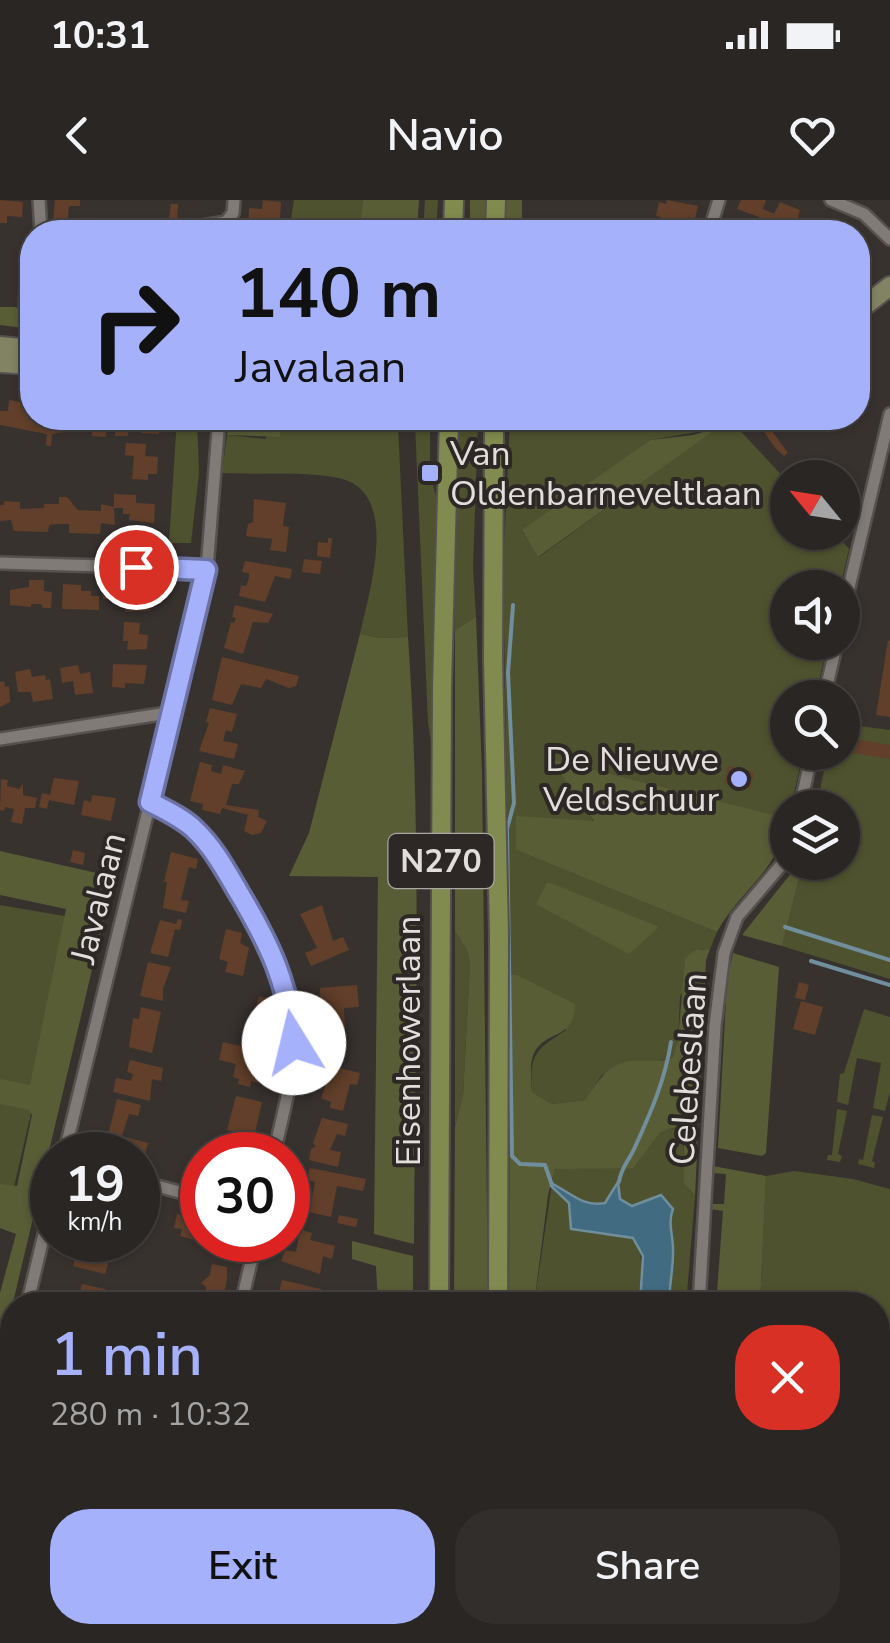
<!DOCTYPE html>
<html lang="en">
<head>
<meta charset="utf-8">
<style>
	body { margin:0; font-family:"Nunito Sans",sans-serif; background:#322e2b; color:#f1f3f6; height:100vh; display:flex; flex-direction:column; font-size:38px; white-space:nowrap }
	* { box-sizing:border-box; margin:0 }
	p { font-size:32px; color:#a5a5a6 }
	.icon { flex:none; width:55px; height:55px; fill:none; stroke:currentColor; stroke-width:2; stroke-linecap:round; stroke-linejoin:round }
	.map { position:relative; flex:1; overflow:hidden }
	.sheet { position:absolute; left:0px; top:1092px; width:890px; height:352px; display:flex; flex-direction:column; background:#2a2623; border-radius:40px 40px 0 0; box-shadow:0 2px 8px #0004,0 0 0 2px #464341 }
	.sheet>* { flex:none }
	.top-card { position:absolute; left:20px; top:20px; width:850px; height:210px; border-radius:40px; box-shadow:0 2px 8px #0004,0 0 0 2px #464341; background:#a6b1fc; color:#111; overflow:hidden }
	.needle { width:65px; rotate:300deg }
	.fabs { position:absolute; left:770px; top:260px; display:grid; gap:20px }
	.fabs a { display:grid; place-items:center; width:90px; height:90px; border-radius:50%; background:#2a2623; box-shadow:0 2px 8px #0004,0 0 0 2px #464341; font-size:50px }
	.speed { position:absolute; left:30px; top:932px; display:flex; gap:20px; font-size:50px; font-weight:700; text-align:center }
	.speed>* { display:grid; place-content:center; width:130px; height:130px; border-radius:50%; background:#2a2623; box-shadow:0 2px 8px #0004,0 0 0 2px #464341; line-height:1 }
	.speed small { font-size:25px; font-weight:400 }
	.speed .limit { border:15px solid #d22; background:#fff; color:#111 }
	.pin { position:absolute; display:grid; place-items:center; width:85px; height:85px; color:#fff; margin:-42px; border:5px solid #fff; border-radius:50%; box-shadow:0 2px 10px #0007 }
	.me { position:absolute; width:110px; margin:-55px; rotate:351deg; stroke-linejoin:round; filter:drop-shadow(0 0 8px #0008) }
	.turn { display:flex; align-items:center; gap:35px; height:210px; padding:0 50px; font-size:45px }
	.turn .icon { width:130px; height:130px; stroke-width:2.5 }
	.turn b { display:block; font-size:70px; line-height:85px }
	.round { display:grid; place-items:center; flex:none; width:105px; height:105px; border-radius:40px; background:#322e2b }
	.headline { display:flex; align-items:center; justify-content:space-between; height:170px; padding:0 50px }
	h1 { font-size:60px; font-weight:600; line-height:75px; color:#a6b1fc }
	.cta { display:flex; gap:20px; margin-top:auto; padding:20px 50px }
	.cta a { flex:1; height:115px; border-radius:40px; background:#a6b1fc; color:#111; font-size:40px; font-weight:600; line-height:115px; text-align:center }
	.cta a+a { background:#322e2b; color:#f1f3f6 }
	.status { display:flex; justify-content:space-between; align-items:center; height:70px; padding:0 50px; background:#2a2623; direction:ltr }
	.status svg { height:28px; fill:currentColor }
	header { display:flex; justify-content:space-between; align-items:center; height:130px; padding:0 50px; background:#2a2623; font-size:45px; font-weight:600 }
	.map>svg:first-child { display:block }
	.green { fill:#4e522e; fill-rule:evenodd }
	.forest { fill:#595d36 }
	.water { fill:#406b80; stroke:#708e9c; stroke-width:2.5 }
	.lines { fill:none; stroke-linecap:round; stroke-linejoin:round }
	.stream { stroke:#708e9c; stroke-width:4 }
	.building { fill:#613f2a }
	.minor-casing { stroke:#55514e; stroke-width:16 }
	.secondary-casing { stroke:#55514e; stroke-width:22 }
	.primary-casing { stroke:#55514e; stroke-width:22 }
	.minor { stroke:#817b77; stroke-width:11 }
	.secondary { stroke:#818363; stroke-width:18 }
	.primary { stroke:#818b4f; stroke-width:18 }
	.route-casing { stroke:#6c73a4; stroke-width:25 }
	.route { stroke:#a6b1fc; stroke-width:18 }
	.poi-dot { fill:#a6b1fc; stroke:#2d2825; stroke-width:4 }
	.labels { text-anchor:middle; stroke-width:8; stroke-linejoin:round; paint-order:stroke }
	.shield { fill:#2d2825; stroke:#aba7a5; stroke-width:2.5 }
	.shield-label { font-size:32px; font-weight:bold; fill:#e1dedc }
	.poi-label { font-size:35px; fill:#e1dedc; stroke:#2d2825; text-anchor:start }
	.street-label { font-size:35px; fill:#e1dedc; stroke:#2d2825 }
</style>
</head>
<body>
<div class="status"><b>10:31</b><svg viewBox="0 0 49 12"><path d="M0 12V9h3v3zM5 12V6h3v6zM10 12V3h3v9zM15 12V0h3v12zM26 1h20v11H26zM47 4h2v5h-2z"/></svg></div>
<header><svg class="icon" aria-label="back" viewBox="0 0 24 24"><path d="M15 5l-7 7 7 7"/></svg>Navio<svg class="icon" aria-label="heart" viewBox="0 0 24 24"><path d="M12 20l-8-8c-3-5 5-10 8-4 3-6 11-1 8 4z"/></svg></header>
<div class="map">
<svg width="890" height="1443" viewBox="0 0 890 1443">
	<rect width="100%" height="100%" fill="#38322f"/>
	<g class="green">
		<polygon points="294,0 363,0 359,32 289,32"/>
		<polygon points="425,0 438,0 436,32 423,32"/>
		<polygon points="177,218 197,218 199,273 191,343 169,343"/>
		<path d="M281 218H362L398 225 408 437 381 438 360 434C369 392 402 290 338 278 301 271 259 275 222 273L227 235 265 239Z"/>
		<path d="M726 220 736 226 787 281 788 332 835 333 849 349 840 387 788 388V442L828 443 815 497 788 498V552L803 553 791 607 788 608 787 618 555 560 594 622 516 650 717 732 710 749H701L680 797 678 841 674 857 602 875 585 900 552 904 532 892C529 853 536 850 566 830L517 775H510L503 369 510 224H523L529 228 531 225H653ZM715 229 539 357 522 331 650 240Z"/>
		<polygon points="415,223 430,225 430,274 439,307 435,570 428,522"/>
		<polygon points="455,223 478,223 473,367 476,417 455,430"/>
		<polygon points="843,524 890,530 890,779 782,746 803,663 842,662 842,608 816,607 828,553 842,552"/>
		<polygon points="0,705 76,718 11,1000 0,997"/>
		<polygon points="455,731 467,750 470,764 463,895 455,927"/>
		<polygon points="864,809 890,817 890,892 885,911 873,908 881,863 857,858 848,905 837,902 840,874 844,873"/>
		<polygon points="837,909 847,911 838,954 842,956 840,962 827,960 828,955 832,955"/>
		<polygon points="872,915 883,917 872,961 875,963 874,968 858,964 859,959 863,960"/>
		<path d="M672 928C696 937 672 976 695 996L686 1105H669C670 1066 676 1033 661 995L632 1006 619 999 620 983 605 1003C583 1007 572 994 553 984V989L569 1003 571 1029C640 1046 645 1015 640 1105H534L554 970 559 967 635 965 660 933Z"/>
		<polygon points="794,971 853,979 890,989 890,1286 878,1330 878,1105 845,1101 843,1105 760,1105 766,976"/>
		<polygon points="0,1289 12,1292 12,1432 82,1433 95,1436 93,1443 0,1443"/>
		<polygon points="890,1339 890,1432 878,1428 878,1383"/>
		<polygon points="284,1433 371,1433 371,1443 281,1443"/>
	</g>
	<g class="forest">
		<polygon points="363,0 419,0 417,32 359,32"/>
		<rect x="470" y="0" width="17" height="32"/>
		<polygon points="505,0 522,0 522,32 506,32"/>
		<polygon points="0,107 15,107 32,114 32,129 0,125"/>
		<polygon points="230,218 281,218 280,237 227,235"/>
		<polygon points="719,227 538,357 522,330 650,240 693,235"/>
		<polygon points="476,417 482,572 488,1105 454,1105 455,927 463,895 470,764 467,750 455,731 455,430"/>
		<path d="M360 434 381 438 408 437C422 638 415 842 414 1044L374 1034 378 677 289 676 309 633Z"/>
		<path d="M555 560 787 618C778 674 742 687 717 732L516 650V616L594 621 552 561Z"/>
		<polygon points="0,651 114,677 6,1132 0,1130 0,1093 16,1034 0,1028 0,984 17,986 32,915 29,910 0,904 0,879 30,885 66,709 0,695"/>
		<polygon points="800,662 803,663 802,667 782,746 742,735"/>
		<polygon points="547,683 551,683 659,727 629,754 536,704"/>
		<path d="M710 749 706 760 695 996 684 983V937L681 931 672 928 660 933 633 968 555 969 548 995 534 1105H509L510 775H517L575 804C574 840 549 829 535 851 529 861 531 881 532 892L552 904 585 900C601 877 611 859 641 861 653 861 663 862 673 857L678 841 685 758 695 750Z"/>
		<polygon points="733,753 779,767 766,953 762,956 718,948 727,781"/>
		<polygon points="713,966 766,976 760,1105 716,1105 723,1011 710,1009 711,1004 724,1004 726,974 712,973"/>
		<polygon points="352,1041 413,1056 413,1105 378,1105 376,1066 352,1059"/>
		<rect x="371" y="1433" width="44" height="10"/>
		<polygon points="514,1433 514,1432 629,1433 627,1443 514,1443"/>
		<polygon points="653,1433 653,1432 690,1433 687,1443 650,1443"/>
		<polygon points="714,1433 861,1433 890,1443 764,1443"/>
	</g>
	<path class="water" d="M618 982 620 999 632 1006 661 995 673 1009C667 1024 674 1037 673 1053 673 1070 669 1087 669 1105H640L643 1056 633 1038 571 1029 569 1003 551 986 553 984C572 994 583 1007 605 1003Z"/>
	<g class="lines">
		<g class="stream">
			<polyline points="513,405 508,473 514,603 507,629 512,956 520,964 545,965 552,985"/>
			<polyline points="785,727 890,760"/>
			<polyline points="811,761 890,785"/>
			<path d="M619 982C621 967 629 961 635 947 651 912 665 880 671 842"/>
		</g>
	</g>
	<g class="building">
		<polygon points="0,0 23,2 22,17 7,16 7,23 0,23"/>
		<polygon points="55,0 80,0 80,6 69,6 67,24 53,23"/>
		<polygon points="263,0 281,2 280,20 269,20 264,32 248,32 249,8 262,9"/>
		<polygon points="667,0 698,6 695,19 688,17 680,32 660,27 662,18 656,16 659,2 666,4"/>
		<polygon points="741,0 766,0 763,9 774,14 780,2 800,10 797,22 817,30 786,32 788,28 783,26 779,32 756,27 759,17 737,9"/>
		<polygon points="171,4 178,4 177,24 168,24"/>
		<polygon points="858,38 868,50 861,57 858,53"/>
		<polygon points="18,87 32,88 32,107 17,108"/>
		<polygon points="9,200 32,204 32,218 98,218 97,221 106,222 106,237 92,236 92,230 66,225 65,232 52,234 51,246 46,245 47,234 0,225 0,211 8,211"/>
		<polygon points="119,218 153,218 153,221 160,222 159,234 141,233 141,225 129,224 128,236 115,236 116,221"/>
		<polygon points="754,218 803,218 797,220 800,224 796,227 793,224 788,228 781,219 769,227 788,253 784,256 777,250"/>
		<polygon points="126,243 146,244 145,256 158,257 157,274 148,274 148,280 132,279 134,256 125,255"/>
		<polygon points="114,294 136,295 136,303 155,304 154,323 129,320 130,314 123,314 123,308 114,308 115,325 101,323 100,334 69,333 69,324 58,324 49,325 48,332 14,331 11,320 0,321 0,305 4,305 4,301 20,302 20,309 44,308 44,304 59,304 59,297 67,297 78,310 101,311 101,304 114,307"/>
		<polygon points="254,299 286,303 283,326 289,327 286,352 270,350 272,339 246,336 248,324 253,322"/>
		<polygon points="328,338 332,338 330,358 317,356 318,342 328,343"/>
		<polygon points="304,359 322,361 320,374 302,372"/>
		<polygon points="245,361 292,369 290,379 275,376 265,402 239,396 241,385 246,386 249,378 249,373 242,372"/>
		<polygon points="29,380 44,380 44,391 52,392 51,408 43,408 41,404 31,404 31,407 10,405 10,390 29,387"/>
		<polygon points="63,384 81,385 81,391 91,391 91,396 99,396 99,410 62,409"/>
		<polygon points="103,386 111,386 110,399 103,399"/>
		<polygon points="134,386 150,387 150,411 125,412 125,402 133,402"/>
		<polygon points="235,405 273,414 268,423 253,422 243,454 224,448 231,422 234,423 236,418 232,417"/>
		<polygon points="124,422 140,423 139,434 148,435 147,449 127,450 128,441 123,441"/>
		<polygon points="888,440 890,441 890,517 876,515"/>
		<polygon points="222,457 299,476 296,486 289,488 266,479 261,488 241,484 232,505 212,500"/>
		<polygon points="113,464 147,465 144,484 125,483 125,488 112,487"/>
		<polygon points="78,465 80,474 90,472 93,493 75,495 73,481 62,483 60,468"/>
		<polygon points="30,469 32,477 45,475 46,480 50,479 53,499 33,502 31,492 18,492 15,472"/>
		<polygon points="4,481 5,487 9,486 10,502 0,507 0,482"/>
		<polygon points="210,508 237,514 232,532 226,530 223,541 238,544 234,559 199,551 209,523 206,522"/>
		<polygon points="842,537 890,545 890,559 842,551"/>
		<polygon points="200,562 212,565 211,571 221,574 223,565 245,571 239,584 232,584 226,605 259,610 258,617 267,621 261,633 252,635 244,631 248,615 222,608 220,614 202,610 203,604 190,601"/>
		<polygon points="728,566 754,572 750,589 724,583"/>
		<polygon points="54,578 79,581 74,605 49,600 47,609 39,607 42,593 50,595"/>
		<polygon points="1,579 8,580 7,586 19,589 23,584 23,595 37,598 35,608 25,608 22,624 11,622 14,609 5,607 4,611 0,610"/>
		<polygon points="92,595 116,598 111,621 81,615 84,600 91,602"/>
		<polygon points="73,650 85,653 83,665 70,662"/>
		<polygon points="171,652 198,659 196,669 189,667 181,700 189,701 186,713 163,708 167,682 164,682"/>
		<polygon points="322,705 333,741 343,737 349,750 311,766 305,753 317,748 300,714"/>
		<polygon points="178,719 182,720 180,730 175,729 168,757 150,753 160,720 176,724"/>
		<polygon points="226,729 242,733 240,743 249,748 243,776 225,772 228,762 219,759"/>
		<polygon points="148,762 171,767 163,789 163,801 140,796"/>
		<polygon points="799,782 809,785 805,800 795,798"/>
		<polygon points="357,785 359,807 344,808 345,829 334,834 323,831 322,815 319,814 320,788"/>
		<polygon points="259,796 274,800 266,823 270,824 267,837 246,832 249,819 253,820"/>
		<polygon points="801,801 823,807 815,835 793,829"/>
		<polygon points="141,807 161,812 152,853 129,847 133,818 139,819"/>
		<polygon points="223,842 259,850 258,856 272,859 269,872 260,869 258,883 251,881 250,887 238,884 239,879 233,877 236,864 219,860"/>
		<polygon points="130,860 163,868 161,881 152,879 150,901 113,892 116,878 131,881 133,874 127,872"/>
		<polygon points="323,864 360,873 357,885 350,884 343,911 330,908 331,902 321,898 328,878 320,877"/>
		<polygon points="236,896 262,902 254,937 227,930"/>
		<polygon points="117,899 141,905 138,916 129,914 122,936 148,943 143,964 138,963 138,955 105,948"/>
		<polygon points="322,918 348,924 345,936 337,934 330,950 341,952 338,967 309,960 311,949 316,946 313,943"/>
		<polygon points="220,941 250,949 248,955 217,955"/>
		<polygon points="310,968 366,979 363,991 337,986 331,1017 309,1012 315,982 307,980"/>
		<polygon points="138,996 155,1001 151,1015 138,1012"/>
		<polygon points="187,1009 200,1012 199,1016 202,1017 202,1034 199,1034 198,1041 180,1036 182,1029 174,1028 177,1014 185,1016"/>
		<polygon points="339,1015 358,1019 356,1027 337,1023"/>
		<polygon points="300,1030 312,1033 310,1040 335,1046 332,1059 323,1056 320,1074 281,1061 285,1050 296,1052"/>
		<polygon points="92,1040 119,1043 118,1050 112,1049 105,1074 73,1066 78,1048 89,1051"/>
		<polygon points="212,1064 227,1067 227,1079 223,1100 219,1100 218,1105 206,1105 206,1087 201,1083 210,1075"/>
		<polygon points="282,1080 321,1089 318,1102 308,1099 306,1105 288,1105 290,1095 279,1092"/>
		<polygon points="82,1084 105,1089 101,1103 68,1105 71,1095 79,1097"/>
		<polygon points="81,1432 283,1432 281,1443 97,1443 93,1442 92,1437"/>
	</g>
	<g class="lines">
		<g class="minor-casing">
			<g id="minor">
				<polyline points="39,0 41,32"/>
				<polyline points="831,0 864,14 890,39"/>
				<polyline points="168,32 226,22 233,13 234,0"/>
				<polyline points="709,32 719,0"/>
				<polyline points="0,363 207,369"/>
				<polyline points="842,417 890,214"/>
				<polyline points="824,498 837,442"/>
				<polyline points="0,539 161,514 171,517"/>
				<path d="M150 601C165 610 183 618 195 630 239 672 293 781 294 842 294 879 281 919 274 955"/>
				<polyline points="800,608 812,552"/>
				<polyline points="64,955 207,369 219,218"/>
				<polyline points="138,981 202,998"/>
				<polyline points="27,1105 52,1001"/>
				<polyline points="241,1105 256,1040"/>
				<polyline points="699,1105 715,826 724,753 737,717 788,657"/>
				<polyline points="0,1151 12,1156"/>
				<polyline points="0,1215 12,1164"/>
				<polyline points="642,1443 644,1432"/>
			</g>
		</g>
		<g class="secondary-casing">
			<g id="secondary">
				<polyline points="858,111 890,86"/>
				<polyline points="0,146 32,149"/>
				<polyline points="0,163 32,165"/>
			</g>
		</g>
		<g class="primary-casing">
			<g id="primary">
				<polyline points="453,32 454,0"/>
				<polyline points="495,32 496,0"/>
				<polyline points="494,218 493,459 499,734 498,1105"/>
				<polyline points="439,1105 442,486 449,218"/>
				<polyline points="438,1432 438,1443"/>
				<polyline points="503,1432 503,1443"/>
			</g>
		</g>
		<use href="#minor" class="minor"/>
		<use href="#secondary" class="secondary"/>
		<use href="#primary" class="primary"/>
	</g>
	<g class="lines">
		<g class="route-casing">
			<path id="route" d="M136 367 206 370 150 602C165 610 183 618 195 630 214 648 226 671 239 693 270 745 288 783 294 843"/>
		</g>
		<use href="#route" class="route"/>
	</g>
	<g class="poi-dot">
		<rect x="420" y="263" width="20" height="20" rx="5"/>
		<circle cx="739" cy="579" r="10"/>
	</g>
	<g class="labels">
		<rect class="shield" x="388.5" y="634" width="105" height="54" rx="8"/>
		<g class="shield-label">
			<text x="441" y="672">N270</text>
		</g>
		<g class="poi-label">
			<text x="450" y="265">Van<tspan x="450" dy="40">Oldenbarneveltlaan</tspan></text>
			<text x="719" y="571" text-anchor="end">De Nieuwe<tspan x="719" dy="40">Veldschuur</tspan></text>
		</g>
		<g class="street-label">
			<text transform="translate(98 698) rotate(-76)" y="12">Javalaan</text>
			<text transform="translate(408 841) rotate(-90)" y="12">Eisenhowerlaan</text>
			<text transform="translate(688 869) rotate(-86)" y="12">Celebeslaan</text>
		</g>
	</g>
</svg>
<div class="fabs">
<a><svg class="needle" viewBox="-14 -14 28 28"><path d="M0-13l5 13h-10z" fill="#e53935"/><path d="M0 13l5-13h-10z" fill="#a5a5a6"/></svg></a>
<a><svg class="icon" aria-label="sound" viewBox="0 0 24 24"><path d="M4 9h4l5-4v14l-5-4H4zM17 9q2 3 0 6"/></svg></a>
<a><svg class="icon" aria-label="search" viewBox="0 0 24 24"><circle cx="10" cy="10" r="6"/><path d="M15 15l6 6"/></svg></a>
<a><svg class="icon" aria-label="layers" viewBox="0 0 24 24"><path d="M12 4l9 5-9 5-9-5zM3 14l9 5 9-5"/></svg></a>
</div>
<div class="speed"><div>19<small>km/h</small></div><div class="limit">30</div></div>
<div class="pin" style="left:136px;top:367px;background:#d93025"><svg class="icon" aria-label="arrive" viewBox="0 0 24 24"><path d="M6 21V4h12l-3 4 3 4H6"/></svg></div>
<svg class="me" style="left:294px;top:843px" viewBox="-20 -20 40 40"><circle r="19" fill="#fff"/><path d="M0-13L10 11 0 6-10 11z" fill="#a6b1fc"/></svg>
<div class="top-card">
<div class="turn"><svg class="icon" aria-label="right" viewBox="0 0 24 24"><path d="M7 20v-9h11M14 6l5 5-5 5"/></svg><div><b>140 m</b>Javalaan</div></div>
</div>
<section class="sheet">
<div class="headline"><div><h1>1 min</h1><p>280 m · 10:32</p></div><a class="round" style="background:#d93025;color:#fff"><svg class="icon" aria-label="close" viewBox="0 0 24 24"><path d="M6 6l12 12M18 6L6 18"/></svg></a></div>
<div class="cta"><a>Exit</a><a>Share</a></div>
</section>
</div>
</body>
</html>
